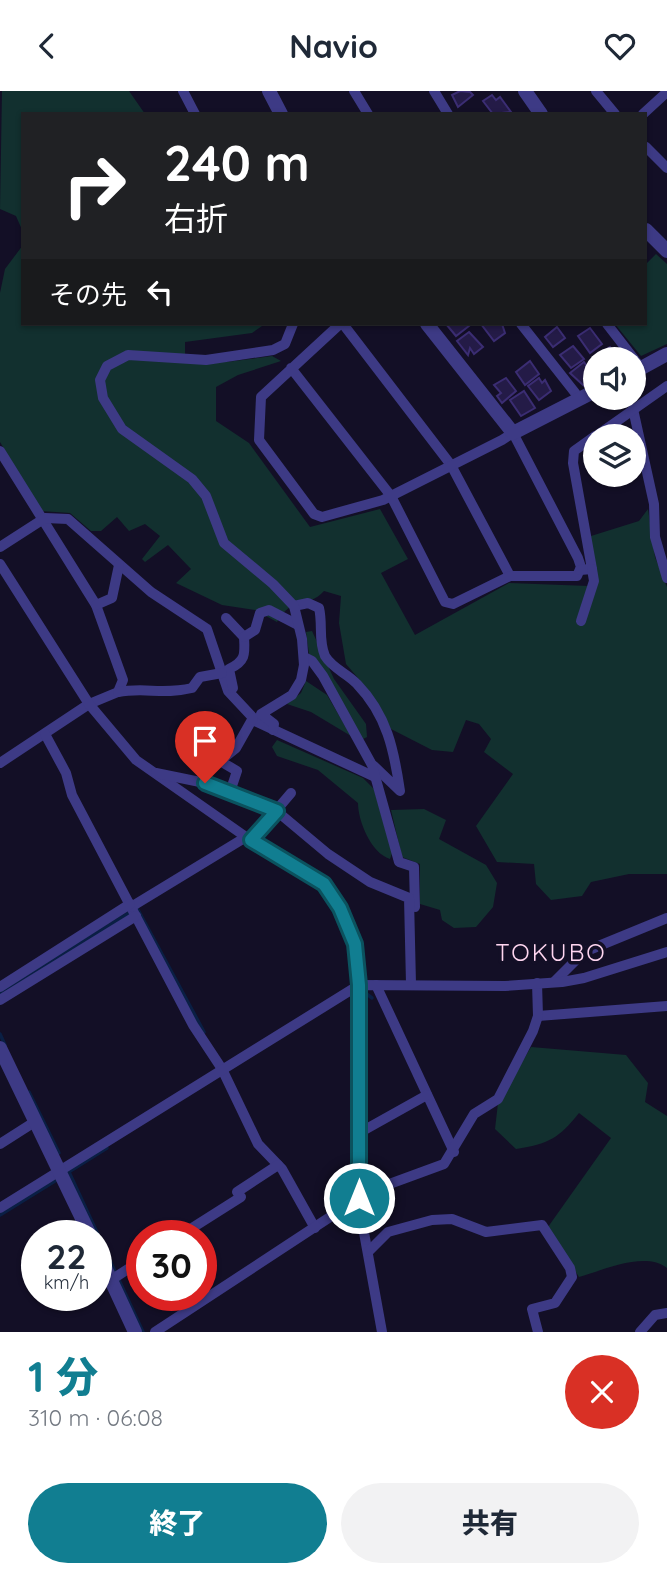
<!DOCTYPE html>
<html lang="ja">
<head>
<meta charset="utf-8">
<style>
	body { margin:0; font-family:Quicksand,"Noto Sans JP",sans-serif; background:#f2f2f3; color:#1f2937; height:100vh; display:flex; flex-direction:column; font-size:26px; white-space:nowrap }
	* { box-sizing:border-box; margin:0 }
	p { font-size:23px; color:#747a83 }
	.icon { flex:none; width:38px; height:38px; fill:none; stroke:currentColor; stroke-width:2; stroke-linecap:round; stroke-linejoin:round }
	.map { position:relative; height:1241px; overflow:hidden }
	.side { display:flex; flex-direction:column; background:#fff; flex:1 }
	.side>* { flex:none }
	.banner { position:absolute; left:21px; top:21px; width:626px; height:214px; border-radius:0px; box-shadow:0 2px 5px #0004; background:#202124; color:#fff; overflow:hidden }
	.buttons { position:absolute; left:583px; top:256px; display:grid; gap:14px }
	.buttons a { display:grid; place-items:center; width:63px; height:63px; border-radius:50%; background:#fff; box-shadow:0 2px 5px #0004; font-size:35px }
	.speed { position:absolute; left:21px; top:1129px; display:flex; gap:14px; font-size:35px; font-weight:700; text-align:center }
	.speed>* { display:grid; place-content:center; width:91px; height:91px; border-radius:50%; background:#fff; box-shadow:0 2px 5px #0004; line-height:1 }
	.speed small { font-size:18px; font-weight:400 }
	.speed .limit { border:10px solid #d22; background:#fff; color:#111 }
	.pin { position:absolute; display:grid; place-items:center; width:60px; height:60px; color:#fff; margin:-72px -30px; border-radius:50% 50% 50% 0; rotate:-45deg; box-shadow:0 0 7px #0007 }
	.pin .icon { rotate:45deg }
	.me { position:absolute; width:77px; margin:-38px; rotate:0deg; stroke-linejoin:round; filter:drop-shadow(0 0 5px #0008) }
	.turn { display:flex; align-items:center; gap:24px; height:147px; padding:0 28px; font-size:32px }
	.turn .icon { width:91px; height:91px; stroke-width:2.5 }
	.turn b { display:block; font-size:49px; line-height:60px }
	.then { display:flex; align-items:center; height:66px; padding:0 28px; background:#0003; gap:14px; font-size:26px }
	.round { display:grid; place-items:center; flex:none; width:74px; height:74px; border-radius:37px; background:#f2f2f3 }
	.head { display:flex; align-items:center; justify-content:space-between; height:119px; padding:0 28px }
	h1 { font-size:42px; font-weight:800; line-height:52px; color:#117e91 }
	.primary-button { display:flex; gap:14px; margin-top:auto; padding:14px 28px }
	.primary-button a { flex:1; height:80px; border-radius:42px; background:#117e91; color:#fff; font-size:28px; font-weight:800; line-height:80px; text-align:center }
	.primary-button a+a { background:#f2f2f3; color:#1f2937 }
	header { display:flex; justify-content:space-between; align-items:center; height:91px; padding:0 28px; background:#fff; font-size:32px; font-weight:800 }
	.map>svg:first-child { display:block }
	.green { fill:#12302f }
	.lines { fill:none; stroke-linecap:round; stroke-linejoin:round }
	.stream { stroke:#0a1f44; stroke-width:3.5 }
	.building { fill:#241b47; stroke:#3b2d73; stroke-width:2 }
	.minor { stroke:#3d3a85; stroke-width:10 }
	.tertiary { stroke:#3d3a85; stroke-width:14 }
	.route-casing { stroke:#0b525e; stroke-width:18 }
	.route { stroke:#117e91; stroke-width:12 }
	.labels { text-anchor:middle; stroke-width:7; stroke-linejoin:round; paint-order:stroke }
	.quarter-label { font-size:24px; letter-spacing:2px; fill:#ffd6f0; stroke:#130f26 }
</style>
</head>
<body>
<header><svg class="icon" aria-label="back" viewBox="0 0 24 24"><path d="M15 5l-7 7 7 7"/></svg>Navio<svg class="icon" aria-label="heart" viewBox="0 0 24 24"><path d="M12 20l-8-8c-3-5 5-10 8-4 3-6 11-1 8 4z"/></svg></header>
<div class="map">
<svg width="667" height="1241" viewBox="0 0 667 1241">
	<rect width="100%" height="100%" fill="#130f26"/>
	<g class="green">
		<polygon points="2,0 129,0 145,23 23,23 23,141 16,125 0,118"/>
		<path d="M23 154V233H265L252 242 185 251V270L227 271 272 265 281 270 238 284 216 296V330L249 352 310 436 380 418 408 468 381 482 415 544 509 492 589 495 591 445 639 430 648 418 655 466 667 496V783H629L591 791 582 805 551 809 536 793 534 773 497 771 476 735 513 683 484 661 491 648 479 633 466 629 453 661 432 659 391 638 370 601 346 573 339 532 341 505 324 500C308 518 291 505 277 531L255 519 222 514 176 492 191 478 168 454 145 471 142 468 160 445 145 433 129 440 117 426 101 440H91L70 422 41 420 0 351V202L5 178Z"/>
		<polygon points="656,163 667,173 667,253 641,265 615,233 646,233 646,173"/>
		<polygon points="312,540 334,588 366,633 367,646 363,648 309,563 306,541"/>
		<polygon points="306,590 327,604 351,645 311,621 287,613 301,602"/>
		<path d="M277 649 363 687 374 698 392 762 390 768C371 762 358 730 358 712L318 679 277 665 272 656Z"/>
		<polygon points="424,718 446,729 439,748 486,774 497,792 493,816 476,836 454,837 442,829 440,819 420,813 420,773 402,766 391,719"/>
		<path d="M531 956 626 964 648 992 645 1011 667 1025V1177C645 1160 604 1179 579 1186L548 1136 611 1047 579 1022C559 1047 549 1053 516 1058L495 1038 498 1012Z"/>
	</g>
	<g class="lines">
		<g class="stream">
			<polyline points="137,817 204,941"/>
			<polyline points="364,901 372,907"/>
			<polyline points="0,902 132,820"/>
			<polyline points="0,943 5,954"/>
			<polyline points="29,1001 59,1062"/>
			<polyline points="69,1081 143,1241"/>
			<polyline points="67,1082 107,1057"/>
			<polyline points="0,1124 55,1090"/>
		</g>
	</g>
	<g class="building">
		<polygon points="460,0 470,1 473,4 458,16 452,4"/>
		<polygon points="492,4 496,9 500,6 511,21 493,23 483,10"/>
		<polygon points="446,233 467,233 469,235 456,245"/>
		<polygon points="481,233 502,233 505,242 494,250"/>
		<polygon points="557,236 565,247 553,256 545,246"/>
		<polygon points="590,237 602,253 590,262 578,245"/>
		<polygon points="469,241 483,256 474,263 470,257 468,264 457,250"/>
		<polygon points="573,255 584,268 571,277 560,264"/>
		<polygon points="610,256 614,261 611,264 618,268 596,265"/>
		<polygon points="530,270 539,283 525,294 516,281"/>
		<polygon points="584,271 595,287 584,295 570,282"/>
		<polygon points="506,287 516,300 502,312 497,305 501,302 494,294"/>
		<polygon points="539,287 542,292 545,289 551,300 539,309 528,295"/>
		<polygon points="524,300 535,317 521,325 510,309"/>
	</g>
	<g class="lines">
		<g class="minor">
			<polyline points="183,0 195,23"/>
			<polyline points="354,0 368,23"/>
			<polyline points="434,0 448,23"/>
			<polyline points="596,0 615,23"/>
			<polyline points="643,23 667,1"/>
			<polyline points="646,56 667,77"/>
			<polyline points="343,233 451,374 510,485"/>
			<polyline points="521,233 580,308"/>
			<polyline points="607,233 641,277"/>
			<polyline points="291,277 391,405 445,511 453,513 510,485 577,485 581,476 578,467 513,342 502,349 391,405 383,409 322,426 314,423 259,349 261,306 340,233"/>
			<polyline points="633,318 654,413 655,446 667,487"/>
			<polyline points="596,345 667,295"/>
			<polyline points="0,360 96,514 123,589 118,601 89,613 0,672"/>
			<polyline points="0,456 45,427 68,428 151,501 207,538 228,600 257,631 375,686"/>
			<polyline points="0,473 89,613 136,669 246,746 324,793 339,817 355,853 359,894 359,1114 382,1241"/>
			<polyline points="580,479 592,478 573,372 574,360 595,345"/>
			<polyline points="96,514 112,507 119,474"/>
			<path d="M294 515 308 512 319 517C323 533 318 549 325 565 333 578 347 582 357 593 387 624 394 659 400 700L374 675"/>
			<path d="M226 527 244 546C245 563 246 570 229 578L233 597"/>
			<polyline points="581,530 594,490 592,478"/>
			<polyline points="244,546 255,539 260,522 269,519 298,534"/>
			<polyline points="304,566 312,570 323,585 372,674 399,771 414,776 415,816"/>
			<path d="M118 601C145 596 163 604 192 597L200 586 222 582"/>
			<polyline points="273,639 274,633 261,623 292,604 301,589 304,574 302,548 294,515 273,493 224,452 206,405 192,388 122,338 103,307 100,289 107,275 128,264 206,269 273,259 285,253 293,233"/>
			<polyline points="45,643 66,682 72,704 193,934 222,978 258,1053 282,1078 315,1137"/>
			<polyline points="156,682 205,692 273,717 328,763 370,791 409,807 411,893"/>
			<polyline points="230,701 237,680 220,670 236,657 253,627"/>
			<polyline points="251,749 291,702"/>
			<polyline points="131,816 246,746"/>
			<polyline points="554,891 584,861 667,827"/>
			<polyline points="376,894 454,1061"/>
			<polyline points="0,896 130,813"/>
			<polyline points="0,909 136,825"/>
			<polyline points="538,925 667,915"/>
			<polyline points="359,1042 427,1004"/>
			<polyline points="0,1053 36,1030"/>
			<polyline points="359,1114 384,1095 444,1073 474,1023 498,1008 533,940 538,925 537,892"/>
			<polyline points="0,1117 359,894 505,895 562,891 584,887 667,861"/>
			<polyline points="181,1144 241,1106 237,1101 278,1074"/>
			<polyline points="368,1161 388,1141 432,1129 452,1128 486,1141 542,1134 570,1177 572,1186 555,1212 532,1218 538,1241"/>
			<polyline points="111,1189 142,1169"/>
			<polyline points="155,1241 359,1107"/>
			<polyline points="640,1241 655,1224 667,1222"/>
		</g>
		<g class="tertiary">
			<polyline points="269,0 281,23"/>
			<polyline points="525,0 541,23"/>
			<polyline points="646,139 667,160"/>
			<polyline points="427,233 513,342 595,300"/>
			<polyline points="634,281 667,263"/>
			<polyline points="0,957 90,1144"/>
			<polyline points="96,1157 135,1241"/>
		</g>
	</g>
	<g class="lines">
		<g class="route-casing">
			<polyline id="route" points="205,692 277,720 251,749 324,793 340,817 355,853 359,894 359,1107"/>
		</g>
		<use href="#route" class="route"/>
	</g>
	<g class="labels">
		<g class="quarter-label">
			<text x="551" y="870">TOKUBO</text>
		</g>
	</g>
</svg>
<div class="buttons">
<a><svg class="icon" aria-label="sound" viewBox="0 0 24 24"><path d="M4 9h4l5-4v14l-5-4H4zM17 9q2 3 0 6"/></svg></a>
<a><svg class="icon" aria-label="layers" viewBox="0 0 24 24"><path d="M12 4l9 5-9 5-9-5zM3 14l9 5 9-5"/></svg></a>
</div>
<div class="speed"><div>22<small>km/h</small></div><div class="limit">30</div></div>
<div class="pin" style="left:205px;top:692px;background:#d93025"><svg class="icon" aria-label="arrive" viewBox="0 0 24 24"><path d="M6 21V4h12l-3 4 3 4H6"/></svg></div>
<svg class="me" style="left:359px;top:1107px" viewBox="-20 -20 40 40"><circle r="17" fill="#117e91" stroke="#fff" stroke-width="3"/><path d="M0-11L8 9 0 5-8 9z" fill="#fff"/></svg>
<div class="banner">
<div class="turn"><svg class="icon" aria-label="right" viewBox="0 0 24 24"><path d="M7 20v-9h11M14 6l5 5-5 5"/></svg><div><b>240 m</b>右折</div></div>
<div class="then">その先<svg class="icon" aria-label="left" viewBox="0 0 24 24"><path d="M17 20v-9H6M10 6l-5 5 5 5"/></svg></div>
</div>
</div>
<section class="side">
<div class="head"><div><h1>1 分</h1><p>310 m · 06:08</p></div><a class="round" style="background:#d93025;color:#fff"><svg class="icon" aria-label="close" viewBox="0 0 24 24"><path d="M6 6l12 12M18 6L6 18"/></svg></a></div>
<div class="primary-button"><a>終了</a><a>共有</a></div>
</section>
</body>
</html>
